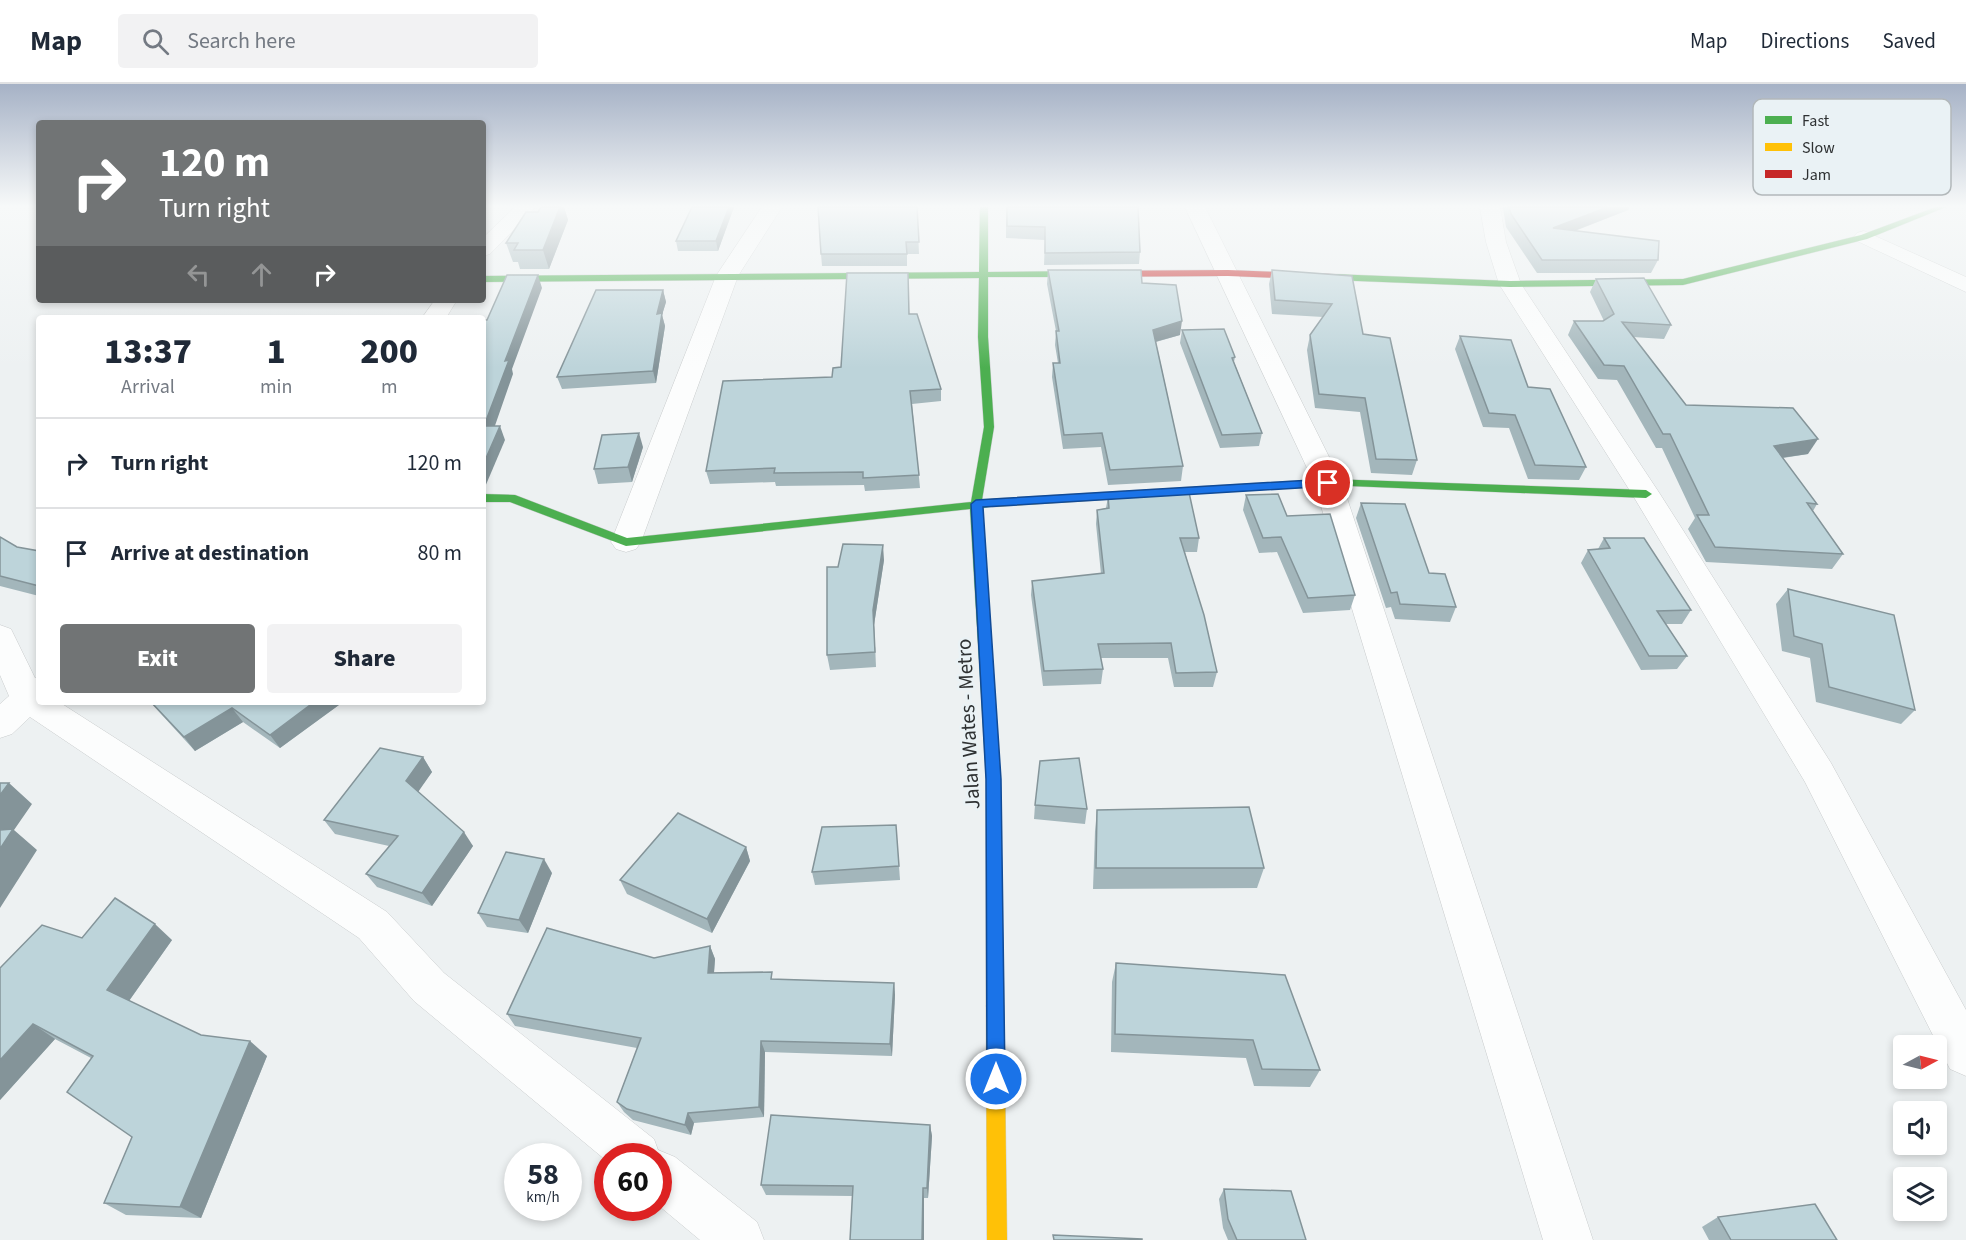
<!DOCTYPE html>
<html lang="en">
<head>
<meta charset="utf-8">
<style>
	body { margin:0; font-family:"Source Sans 3",sans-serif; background:#f2f2f3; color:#1f2937; height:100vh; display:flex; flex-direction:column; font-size:22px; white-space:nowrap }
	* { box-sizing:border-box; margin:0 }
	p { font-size:20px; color:#747a83 }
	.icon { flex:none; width:33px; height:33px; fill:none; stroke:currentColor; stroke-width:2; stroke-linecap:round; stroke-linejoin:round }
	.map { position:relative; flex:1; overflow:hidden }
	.side { position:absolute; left:36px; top:231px; width:450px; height:390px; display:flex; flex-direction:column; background:#fff; border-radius:6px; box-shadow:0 3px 9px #0003 }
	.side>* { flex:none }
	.hud { position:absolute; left:36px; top:36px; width:450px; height:183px; border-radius:6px; box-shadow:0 3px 9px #0003; background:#717475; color:#fff; overflow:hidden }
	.needle { width:39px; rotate:83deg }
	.buttons { position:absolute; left:1893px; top:951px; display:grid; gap:12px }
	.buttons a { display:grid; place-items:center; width:54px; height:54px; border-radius:6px; background:#fff; box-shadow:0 3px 9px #0003; font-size:30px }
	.speed { position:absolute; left:504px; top:1059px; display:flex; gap:12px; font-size:30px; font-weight:700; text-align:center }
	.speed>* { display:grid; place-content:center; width:78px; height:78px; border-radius:50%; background:#fff; box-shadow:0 3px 9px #0003; line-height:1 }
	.speed small { font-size:15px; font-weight:400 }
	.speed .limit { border:9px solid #d22; background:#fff; color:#111 }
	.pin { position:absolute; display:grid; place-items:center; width:51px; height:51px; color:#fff; margin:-26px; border:3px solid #fff; border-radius:50%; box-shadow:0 2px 6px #0007 }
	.me { position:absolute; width:66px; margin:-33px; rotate:0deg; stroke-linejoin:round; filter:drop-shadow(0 0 4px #0008) }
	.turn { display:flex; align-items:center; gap:21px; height:126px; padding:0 24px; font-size:27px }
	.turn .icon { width:78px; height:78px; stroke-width:2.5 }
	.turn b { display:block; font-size:42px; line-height:51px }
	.lanes { display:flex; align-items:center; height:57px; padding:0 24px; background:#0003; justify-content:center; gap:30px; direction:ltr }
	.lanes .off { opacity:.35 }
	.eta { display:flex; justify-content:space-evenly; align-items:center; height:102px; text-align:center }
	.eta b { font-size:36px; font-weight:800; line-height:42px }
	.action { display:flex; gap:12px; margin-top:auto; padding:12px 24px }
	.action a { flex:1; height:69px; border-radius:6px; background:#717475; color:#fff; font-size:24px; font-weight:800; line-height:69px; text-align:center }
	.action a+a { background:#f2f2f3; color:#1f2937 }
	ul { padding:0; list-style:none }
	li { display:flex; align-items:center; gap:18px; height:90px; padding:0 24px; border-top:2px solid #e0e1e3 }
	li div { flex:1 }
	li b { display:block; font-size:22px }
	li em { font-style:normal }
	header { display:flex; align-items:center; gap:36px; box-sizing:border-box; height:84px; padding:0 30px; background:#fff; border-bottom:2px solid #e0e1e3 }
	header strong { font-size:28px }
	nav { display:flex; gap:33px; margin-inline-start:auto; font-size:21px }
	.search { width:420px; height:54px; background:#f2f2f3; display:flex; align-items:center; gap:15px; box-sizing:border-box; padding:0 21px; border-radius:6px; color:#747a83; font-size:22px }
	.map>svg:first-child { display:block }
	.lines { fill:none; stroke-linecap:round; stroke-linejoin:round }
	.street-casing { stroke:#c9cccd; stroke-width:1 }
	.fast-casing { stroke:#c9cccd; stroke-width:1 }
	.slow-casing { stroke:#c9cccd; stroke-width:1 }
	.jam-casing { stroke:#c9cccd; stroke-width:1 }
	.street { fill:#fcfdfd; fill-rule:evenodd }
	.fast { fill:#4caf50; fill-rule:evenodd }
	.slow { fill:#ffc107; fill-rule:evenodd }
	.jam { fill:#c62828; fill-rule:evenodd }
	.wall { fill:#a3b6bb }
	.shaded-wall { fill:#849499 }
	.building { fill:#bdd4da; stroke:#849499; stroke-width:1.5 }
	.route { fill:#1a73e8; stroke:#114b97; stroke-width:1.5 }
	.labels { text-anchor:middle; stroke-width:5; stroke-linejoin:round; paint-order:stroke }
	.street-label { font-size:21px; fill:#2e3132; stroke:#eaf2f5 }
	.key { fill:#eaf2f5; stroke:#b2b8ba; stroke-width:1.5 }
	.key-label { font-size:16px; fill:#2e3132 }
</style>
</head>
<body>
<header>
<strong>Map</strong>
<div class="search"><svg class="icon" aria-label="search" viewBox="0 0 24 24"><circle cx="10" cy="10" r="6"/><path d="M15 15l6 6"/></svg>Search here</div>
<nav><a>Map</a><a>Directions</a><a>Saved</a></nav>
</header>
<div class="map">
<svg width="1966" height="1156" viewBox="0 0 1966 1156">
	<rect width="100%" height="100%" fill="#edf1f2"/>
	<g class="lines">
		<g class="street-casing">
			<g id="street">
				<polygon points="515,123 536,123 490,170 483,172 483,154"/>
				<polygon points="762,123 782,123 738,192 641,458 636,465 626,468 616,465 611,458 716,192"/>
				<polygon points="1185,123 1205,123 1342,399 1593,1156 1543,1156 1314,399"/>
				<polygon points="1480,123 1500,123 1506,158 1521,200 1660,410 1831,679 1966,926 1966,992 1950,985 1805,698 1632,410 1499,200 1486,158"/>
				<polygon points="1864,147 1966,193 1966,208 1857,157 1854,153 1857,149"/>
				<polygon points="435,216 457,216 446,234 422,234"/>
				<polygon points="0,541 11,545 35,594 39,592 39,618 59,618 387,828 444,889 654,1055 658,1066 675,1073 757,1138 764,1156 700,1156 658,1121 658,1072 608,1072 608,1078 414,917 359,854 30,633 12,650 0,654 0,620 9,612 0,591"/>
			</g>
		</g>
		<g class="fast-casing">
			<g id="fast">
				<polygon points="980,123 988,123 988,188 1079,187 1083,190 1079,193 988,193 988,253 994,343 982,416 992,415 998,419 996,422 982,424 1000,695 1004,922 1001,928 995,930 989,928 986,922 986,695 970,425 626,462 510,418 483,418 483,410 515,411 627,454 971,418 984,343 978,253 979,194 483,198 483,192 979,188"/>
				<polygon points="1936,123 1946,123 1867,155 1683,201 1510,203 1332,196 1328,193 1332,190 1510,197 1683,195 1861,151"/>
				<polygon points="1329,395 1646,406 1652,410 1646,414 1325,401 1323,399"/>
			</g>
		</g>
		<g class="slow-casing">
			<g id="slow">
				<polygon points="1329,395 1335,399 1333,401 992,423 986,419 992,415"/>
				<polygon points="995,914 1001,916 1004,922 1007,1156 987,1156 986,922 989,916"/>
			</g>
		</g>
		<g class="jam-casing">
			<polygon id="jam" points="1228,186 1332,190 1336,193 1332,196 1228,192 1079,193 1075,190 1079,187"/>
		</g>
		<use href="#street" class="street"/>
		<use href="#fast" class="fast"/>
		<use href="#slow" class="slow"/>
		<use href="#jam" class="jam"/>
	</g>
	<g class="wall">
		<polygon points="541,123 564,123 568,136 549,185 520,185 518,178 513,178 506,159 538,128"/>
		<polygon points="734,123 718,167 678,167 676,157"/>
		<polygon points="917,123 919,170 907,170 907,182 822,182 821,170"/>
		<polygon points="1006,123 1140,168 1139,180 1044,181 1045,156 1006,154"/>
		<polygon points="1503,123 1629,123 1628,126 1575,147 1658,176 1651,189 1537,189 1506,143 1503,124"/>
		<polygon points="1048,186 1142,199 1180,251 1156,258 1183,382 1181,397 1108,401 1101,363 1063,365 1052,293 1053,279 1058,279 1055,261 1056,247 1047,200"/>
		<polygon points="1272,186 1352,192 1363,250 1417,376 1412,391 1371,389 1360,328 1315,324 1307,266 1310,251 1323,233 1272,230 1269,200"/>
		<polygon points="1596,195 1671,241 1664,255 1633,253 1686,321 1808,370 1783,374 1817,420 1813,427 1843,470 1832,485 1706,478 1688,445 1695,434 1662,364 1656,364 1617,296 1598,295 1568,251 1574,237 1604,237 1590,208"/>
		<polygon points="663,206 666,218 662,231 665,242 656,299 562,305 557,293"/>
		<polygon points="910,230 941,305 941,317 912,320 920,404 865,407 864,401 776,402 775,398 710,400 706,387 832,293 841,283"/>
		<polygon points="1182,246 1235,273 1234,278 1262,349 1259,362 1220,364 1180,259"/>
		<polygon points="1460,252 1528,303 1586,383 1579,396 1528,395 1509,344 1483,343 1455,265"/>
		<polygon points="643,363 632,398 598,400 594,385"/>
		<polygon points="1115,409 1199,454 1197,468 1185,468 1217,588 1213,603 1174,603 1168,574 1101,574 1103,585 1101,600 1043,602 1031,511 1032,497 1101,490 1096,440 1097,426 1106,424 1108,413 1114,413"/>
		<polygon points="1246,411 1287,432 1355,511 1350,526 1303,529 1277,468 1259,469 1243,426"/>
		<polygon points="1361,419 1429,489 1456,523 1450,538 1395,535 1391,523 1386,524 1356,434"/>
		<polygon points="0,453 17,463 39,467 39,512 0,502"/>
		<polygon points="1604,454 1691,526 1682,540 1665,540 1687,572 1677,585 1641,586 1581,479 1588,466 1598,465"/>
		<polygon points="884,476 874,541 876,583 830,586 827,571 838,483"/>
		<polygon points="1788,505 1915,626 1901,640 1816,618 1810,574 1782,567 1776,520"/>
		<polygon points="150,618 343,618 280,664 243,638 195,667"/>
		<polygon points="423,673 432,688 418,707 473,762 432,822 377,803 366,790 389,762 335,750 324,736"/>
		<polygon points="1035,721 1087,725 1085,740 1034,735"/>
		<polygon points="1097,726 1264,784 1257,804 1093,805 1095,747"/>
		<polygon points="896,741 900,796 815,801 812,788"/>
		<polygon points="746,763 750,777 712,849 627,810 620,796"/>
		<polygon points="552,789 528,849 487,843 478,829"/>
		<polygon points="82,854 172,856 129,917 201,951 267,972 201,1134 126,1131 104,1119 132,1053 91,974 55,955 0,1016 0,884"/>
		<polygon points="710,862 715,875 714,889 774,895 894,899 895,911 892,972 765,968 764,1033 694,1039 691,1051 633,1036 624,1028 617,1018 637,964 515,942 507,930 654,874"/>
		<polygon points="1116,879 1320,986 1310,1003 1254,1002 1246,974 1111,968 1112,898"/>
		<polygon points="930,1041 932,1052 928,1114 924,1114 924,1156 850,1156 852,1112 766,1111 761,1101"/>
		<polygon points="1224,1105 1306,1156 1228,1156 1223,1144 1219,1115"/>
		<polygon points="1718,1133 1837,1156 1709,1156 1702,1143"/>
	</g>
	<g class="shaded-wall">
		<polygon points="560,123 564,123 568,136 549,185 543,166"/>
		<polygon points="729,123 734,123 718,167 716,157"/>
		<polygon points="1608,123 1629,123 1628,126 1548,157 1553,144"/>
		<polygon points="538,191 542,204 512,285 513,290 490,356 484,342 505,277"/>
		<polygon points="663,206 666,218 662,231 665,242 656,299 653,287 657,230"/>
		<polygon points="1182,237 1180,251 1151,259 1153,246"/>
		<polygon points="500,342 505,356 485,403 483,404 483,381"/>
		<polygon points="639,349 643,363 632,398 628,383"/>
		<polygon points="1818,355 1808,370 1765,376 1774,362"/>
		<polygon points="883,461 884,476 874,541 876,583 873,526"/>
		<polygon points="314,618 343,618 280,664 270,651"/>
		<polygon points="232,624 243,638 195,667 184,653"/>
		<polygon points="423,673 432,688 416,711 406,697"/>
		<polygon points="9,699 32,720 14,746 37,766 0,824 0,711"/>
		<polygon points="464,748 473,762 432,822 422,809"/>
		<polygon points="746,763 750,777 712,849 707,835"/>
		<polygon points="544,775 552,789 528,849 519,836"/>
		<polygon points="155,840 172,856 126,921 107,906"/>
		<polygon points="710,862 715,875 713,901 708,889"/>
		<polygon points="894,899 895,911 892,972 890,960"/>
		<polygon points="33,940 55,955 0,1016 0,976"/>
		<polygon points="250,957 267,972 201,1134 180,1123"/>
		<polygon points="761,957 765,968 764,1033 759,1023"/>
		<polygon points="688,1029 694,1039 691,1051 685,1041"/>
		<polygon points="930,1041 932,1052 928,1114 927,1104"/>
		<polygon points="923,1104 924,1114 924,1156 922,1156"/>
	</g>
	<g class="building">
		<polygon points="541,123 560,123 543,166 514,166 518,159 506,159 526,128 538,128"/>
		<polygon points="692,123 729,123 716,157 676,157"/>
		<polygon points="818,123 917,123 919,158 906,158 907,170 821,170"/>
		<polygon points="1007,123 1138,123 1140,168 1045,169 1045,143 1007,142"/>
		<polygon points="1509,123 1608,123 1553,144 1659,157 1658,176 1542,176 1511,130"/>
		<polygon points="1048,186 1141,186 1142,199 1176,201 1182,237 1153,246 1183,382 1110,386 1102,349 1064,351 1053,279 1060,279 1056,247 1059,247"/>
		<polygon points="1272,186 1352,192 1363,250 1390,254 1417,376 1376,375 1365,314 1319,310 1310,251 1332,220 1275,216"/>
		<polygon points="847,189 908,189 909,230 917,230 941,305 910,307 919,391 863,394 863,388 774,389 775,384 706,387 723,297 832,293 833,284 841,283"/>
		<polygon points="507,191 538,191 505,277 509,276 484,342 500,342 483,381 483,236 487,236"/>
		<polygon points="1644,194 1671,241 1622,238 1686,321 1793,324 1818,355 1774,362 1817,420 1807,419 1843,470 1715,463 1697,431 1709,431 1670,350 1663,350 1624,282 1604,281 1574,237 1603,237 1614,230 1596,195"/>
		<polygon points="596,206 663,206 657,230 662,229 653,287 557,293"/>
		<polygon points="1224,245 1235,273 1232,274 1262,349 1222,351 1182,246"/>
		<polygon points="1460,252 1511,256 1528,303 1550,305 1586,383 1535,381 1515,331 1489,329"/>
		<polygon points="639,349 628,383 594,385 602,351"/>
		<polygon points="1188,404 1199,454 1180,454 1204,531 1217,588 1176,589 1171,559 1098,560 1103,585 1044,587 1032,497 1104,489 1097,426 1109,424 1108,413 1115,413 1115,409"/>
		<polygon points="1278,410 1287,432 1330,430 1355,511 1308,514 1281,453 1263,454 1246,411"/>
		<polygon points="1361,419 1405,420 1429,489 1445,490 1456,523 1400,520 1397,508 1391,509"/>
		<polygon points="0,453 17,463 39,467 39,502 0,492"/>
		<polygon points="1604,454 1644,454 1691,526 1657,527 1687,572 1649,572 1588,466 1610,464"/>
		<polygon points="843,460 883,461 873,526 875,568 827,571 827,483 838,483"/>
		<polygon points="1788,505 1894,531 1915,626 1829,603 1822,560 1794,552"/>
		<polygon points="151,618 314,618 270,651 232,624 184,653"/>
		<polygon points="380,664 423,673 406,697 464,748 422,809 366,790 398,752 324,736"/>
		<polygon points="1079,674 1087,725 1035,721 1040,677"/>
		<polygon points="0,699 9,699 0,711"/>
		<polygon points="1249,723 1264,784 1096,784 1097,726"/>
		<polygon points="678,729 746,763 707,835 620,796"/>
		<polygon points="896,741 899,782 812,788 822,743"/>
		<polygon points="13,745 0,765 0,746"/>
		<polygon points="506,768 544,775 519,836 478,829"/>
		<polygon points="115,814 155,840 107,906 201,951 250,957 180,1123 104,1119 132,1053 67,1008 93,972 33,940 0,976 0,884 42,841 82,854"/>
		<polygon points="547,844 654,874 710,862 708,889 772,888 771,895 894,899 890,960 761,957 759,1023 688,1029 685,1041 627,1025 617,1018 641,954 507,930"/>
		<polygon points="1116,879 1285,891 1320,986 1262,985 1253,956 1115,950"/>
		<polygon points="771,1031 930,1041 927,1104 923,1104 922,1156 850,1156 853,1102 761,1101"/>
		<polygon points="1224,1105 1291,1107 1306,1156 1237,1156 1228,1135"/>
		<polygon points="1815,1120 1837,1156 1731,1156 1718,1133"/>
		<polygon points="1053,1151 1142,1155 1142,1156 1054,1156"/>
	</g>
	<linearGradient id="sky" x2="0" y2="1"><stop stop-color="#a6b2c6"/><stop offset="0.43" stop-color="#f7f9f9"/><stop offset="1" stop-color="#f7f9f9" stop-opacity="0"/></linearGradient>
	<rect width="1966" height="284" fill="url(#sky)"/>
	<polygon class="route" points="1328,395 1334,399 1332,402 983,423 1001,695 1005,995 1002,1001 996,1004 989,1001 987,995 986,695 971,420 976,416"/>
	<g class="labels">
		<g class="street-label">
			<text transform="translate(968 640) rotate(-93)" y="7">Jalan Wates - Metro</text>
		</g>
	</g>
	<rect x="1753" y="15" width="198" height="96" rx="9" class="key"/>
	<rect x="1765" y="32" width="27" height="8" fill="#4caf50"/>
	<rect x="1765" y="59" width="27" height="8" fill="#ffc107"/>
	<rect x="1765" y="86" width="27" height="8" fill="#c62828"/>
	<g class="key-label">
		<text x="1802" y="42">Fast</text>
		<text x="1802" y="69">Slow</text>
		<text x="1802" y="96">Jam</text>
	</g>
</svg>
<div class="buttons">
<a><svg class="needle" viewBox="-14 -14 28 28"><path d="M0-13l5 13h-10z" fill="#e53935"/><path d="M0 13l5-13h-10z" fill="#747a83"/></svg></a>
<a><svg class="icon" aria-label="sound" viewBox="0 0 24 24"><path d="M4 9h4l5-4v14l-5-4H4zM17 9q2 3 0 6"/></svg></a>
<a><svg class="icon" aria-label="layers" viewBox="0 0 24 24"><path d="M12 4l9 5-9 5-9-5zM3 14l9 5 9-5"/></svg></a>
</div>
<div class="speed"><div>58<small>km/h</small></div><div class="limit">60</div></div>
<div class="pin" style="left:1328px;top:399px;background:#d93025"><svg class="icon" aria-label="arrive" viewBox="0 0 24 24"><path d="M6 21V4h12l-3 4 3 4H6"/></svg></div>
<svg class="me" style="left:996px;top:995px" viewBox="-20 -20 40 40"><circle r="17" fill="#1a73e8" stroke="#fff" stroke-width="3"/><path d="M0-11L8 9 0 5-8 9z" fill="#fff"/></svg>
<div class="hud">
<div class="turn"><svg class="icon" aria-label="right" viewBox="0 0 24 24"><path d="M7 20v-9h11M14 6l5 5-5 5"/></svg><div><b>120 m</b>Turn right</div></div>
<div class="lanes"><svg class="icon off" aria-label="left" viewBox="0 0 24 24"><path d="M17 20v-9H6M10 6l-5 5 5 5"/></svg><svg class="icon off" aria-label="ahead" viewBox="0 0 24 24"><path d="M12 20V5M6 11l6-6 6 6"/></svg><svg class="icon" aria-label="right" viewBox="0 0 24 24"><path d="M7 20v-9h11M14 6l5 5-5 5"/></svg></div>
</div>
<section class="side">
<div class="eta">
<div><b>13:37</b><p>Arrival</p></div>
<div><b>1</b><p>min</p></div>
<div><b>200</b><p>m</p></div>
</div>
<ul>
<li><svg class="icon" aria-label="right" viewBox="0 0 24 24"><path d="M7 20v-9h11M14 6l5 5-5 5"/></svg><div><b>Turn right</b></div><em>120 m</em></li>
<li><svg class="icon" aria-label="arrive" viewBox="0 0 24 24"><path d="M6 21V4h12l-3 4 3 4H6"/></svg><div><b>Arrive at destination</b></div><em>80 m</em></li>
</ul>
<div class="action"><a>Exit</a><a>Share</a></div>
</section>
</div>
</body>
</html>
